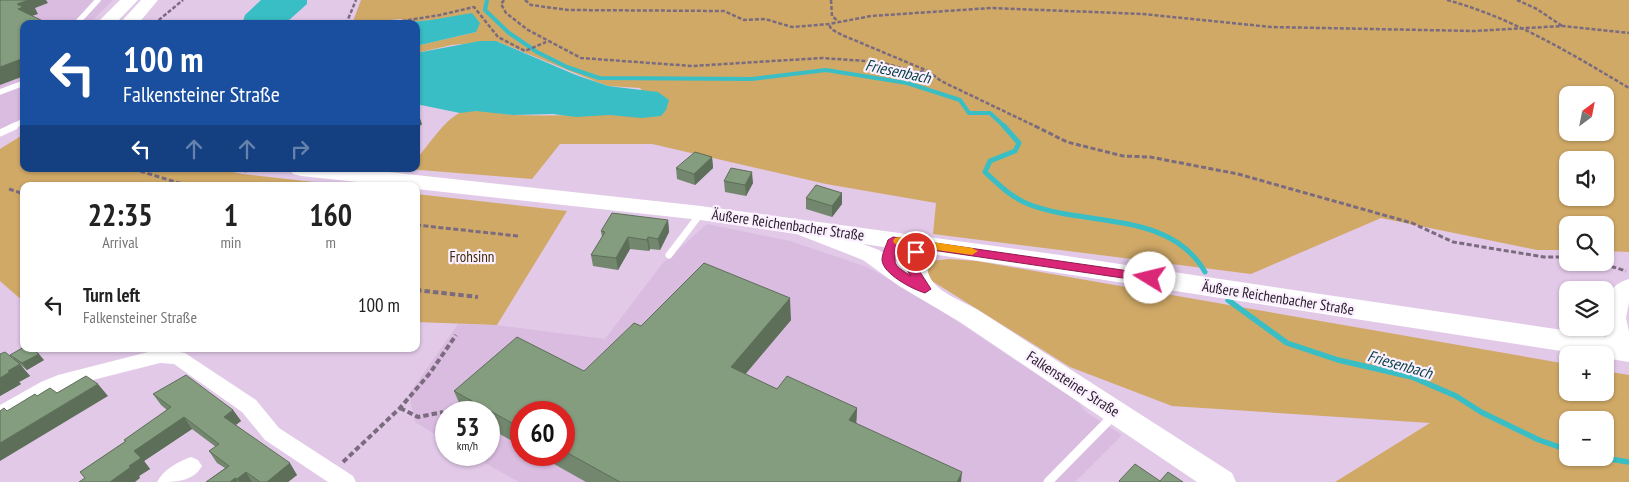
<!DOCTYPE html>
<html lang="en">
<head>
<meta charset="utf-8">
<style>
	body { margin:0; font-family:"PT Sans Narrow",sans-serif; background:#f6f6f6; color:#222; height:100vh; display:flex; flex-direction:column; font-size:19px; white-space:nowrap }
	* { box-sizing:border-box; margin:0 }
	p { font-size:16px; color:#767676 }
	.icon { flex:none; width:28px; height:28px; fill:none; stroke:currentColor; stroke-width:2; stroke-linecap:round; stroke-linejoin:round }
	.map { position:relative; flex:1; overflow:hidden }
	.panel { position:absolute; left:20px; top:182px; width:400px; height:170px; display:flex; flex-direction:column; background:#fff; border-radius:10px; box-shadow:0 1px 4px #0004 }
	.panel>* { flex:none }
	.banner { position:absolute; left:20px; top:20px; width:400px; height:152px; border-radius:10px; box-shadow:0 1px 4px #0004; background:#1a4fa0; color:#fff; overflow:hidden }
	.needle { width:32px; rotate:32deg }
	.fabs { position:absolute; left:1559px; top:86px; display:grid; gap:10px }
	.fabs a { display:grid; place-items:center; width:55px; height:55px; border-radius:10px; background:#fff; box-shadow:0 1px 4px #0004; font-size:25px }
	.speed { position:absolute; left:435px; top:401px; display:flex; gap:10px; font-size:25px; font-weight:700; text-align:center }
	.speed>* { display:grid; place-content:center; width:65px; height:65px; border-radius:50%; background:#fff; box-shadow:0 1px 4px #0004; line-height:1 }
	.speed small { font-size:12px; font-weight:400 }
	.speed .limit { border:8px solid #d22; background:#fff; color:#111 }
	.pin { position:absolute; display:grid; place-items:center; width:42px; height:42px; color:#fff; margin:-21px; border:2px solid #fff; border-radius:50%; box-shadow:0 1px 5px #0007 }
	.me { position:absolute; width:55px; margin:-28px; rotate:279deg; stroke-linejoin:round; filter:drop-shadow(0 0 4px #0008) }
	.turn { display:flex; align-items:center; gap:18px; height:105px; padding:0 20px; font-size:22px }
	.turn .icon { width:65px; height:65px; stroke-width:2.5 }
	.turn b { display:block; font-size:35px; line-height:42px }
	.lanes { display:flex; align-items:center; height:48px; padding:0 20px; background:#0003; justify-content:center; gap:25px; direction:ltr }
	.lanes .off { opacity:.35 }
	.eta { display:flex; justify-content:space-evenly; align-items:center; height:85px; text-align:center }
	.eta b { font-size:30px; font-weight:700; line-height:35px }
	ul { padding:0; list-style:none }
	li { display:flex; align-items:center; gap:15px; height:75px; padding:0 20px }
	li div { flex:1 }
	li b { display:block; font-size:19px }
	li em { font-style:normal }
	.map>svg:first-child { display:block }
	.built { fill:#dabce1; fill-rule:evenodd }
	.green { fill:#d0a967; fill-rule:evenodd }
	.water { fill:#38bec4 }
	.lines { fill:none; stroke-linecap:round; stroke-linejoin:round }
	.stream-far2 { stroke:#38bec4; stroke-width:4 }
	.stream-far1 { stroke:#38bec4; stroke-width:5 }
	.stream { stroke:#38bec4; stroke-width:5.5 }
	.path-far2 { stroke:#7b6b7f; stroke-width:2.5; stroke-dasharray:4 2; stroke-linecap:butt }
	.path-far1 { stroke:#7b6b7f; stroke-width:3; stroke-dasharray:5 2.5; stroke-linecap:butt }
	.path { stroke:#7b6b7f; stroke-width:4; stroke-dasharray:5.5 3; stroke-linecap:butt }
	.lane-far2 { stroke:#fff; stroke-width:5.5 }
	.lane-far1 { stroke:#fff; stroke-width:7 }
	.lane { stroke:#fff; stroke-width:9 }
	.street { fill:#fff; fill-rule:evenodd }
	.secondary { fill:#fff; fill-rule:evenodd }
	.primary { fill:#fff; fill-rule:evenodd }
	.wall { fill:#72876d }
	.shaded-wall { fill:#5d6e59 }
	.building { fill:#859d7f; stroke:#5d6e59 }
	.route { fill:#db2777; stroke:#8e194d }
	.slow { fill:#f59e0b }
	.labels { text-anchor:middle; stroke-width:4.5; stroke-linejoin:round; paint-order:stroke }
	.street-label { font-size:15px; fill:#271e29; stroke:#fcefff }
	.park-label { font-size:15px; fill:#3f2c08; stroke:#fcefff }
	.water-label { font-size:16px; font-style:italic; fill:#054345; stroke:#fcefff }
</style>
</head>
<body>
<div class="map">
<svg width="1629" height="482" viewBox="0 0 1629 482">
	<rect width="100%" height="100%" fill="#e2c9e8"/>
	<g class="built">
		<polygon points="0,0 113,0 89,24 24,24 24,125 0,137"/>
		<path d="M707 224 790 241 867 267 916 294 1078 402 1086 412 1122 435 1075 482H519L471 455H489V412H446V441L415 422 409 394 458 324 497 325 605 339 662 264ZM521 412H564V455H521Z"/>
	</g>
	<g class="green">
		<path d="M361 0H1629V252L1605 251V225H1568L1567 250H1537L1381 218 1251 274 933 234 936 203 826 184 652 144H560L532 179 408 169H416V160C427 147 445 119 460 113 476 106 497 114 513 115 545 116 577 115 608 115 626 115 643 117 661 116L640 88 608 86 597 82 496 41 452 45 416 53V46L476 32 431 20 413 22 400 19 352 24ZM1568 95H1605V132H1568ZM1568 160H1605V198H1568Z"/>
		<polygon points="24,134 24,169 217,169 243,174 349,186 24,186 24,302 0,281 0,149"/>
		<polygon points="416,194 567,211 497,325 416,322"/>
		<path d="M949 259 977 261 1567 364 1568 392H1605V371L1629 375V482H1335L1430 423 1172 406 1070 367 932 281 925 271 930 261ZM1568 420H1605V458H1568Z"/>
	</g>
	<g class="water">
		<polygon points="261,0 307,0 307,4 288,21 281,24 242,24 245,15"/>
		<polygon points="472,13 480,23 476,32 416,46 416,24 390,24 431,20"/>
		<polygon points="480,41 496,41 576,75 608,86 658,92 669,100 666,110 661,116 642,118 609,115 576,117 553,114 513,115 476,111 460,113 416,104 416,53"/>
	</g>
	<g class="lines">
		<polyline class="stream-far2" points="487,0 485,10 509,33 537,52 567,67 599,78 752,79 826,70 907,83 960,100 969,113 990,113 1005,127"/>
		<path class="stream-far1" d="M1004 126 1019 143 1015 151 990 161 985 172C998 184 1011 197 1028 204 1086 227 1170 210 1205 272"/>
		<g class="stream">
			<polyline points="1228,300 1287,343 1338,360 1412,377 1456,396 1481,412 1539,440 1568,450"/>
			<polyline points="1604,458 1629,462"/>
		</g>
		<g class="path-far2">
			<polyline points="504,0 501,4 506,13 528,30 581,58 692,66 822,58 880,62 916,72 928,71 842,35 831,29 829,24"/>
			<polyline points="525,0 531,5 568,10 724,11 744,20 765,19 792,27 829,24 871,16 991,8 1143,14 1271,27 1474,31 1563,26 1629,33"/>
			<polyline points="831,0 832,16 839,22"/>
			<path d="M1447 0C1513 18 1570 53 1629 88"/>
			<polyline points="1517,0 1537,9 1562,26"/>
			<polyline points="154,24 183,0"/>
			<polyline points="346,24 356,0"/>
			<polyline points="384,24 440,15 474,7 498,37 525,51 546,42"/>
			<polyline points="928,71 941,81 1037,127"/>
		</g>
		<g class="path-far1">
			<polyline points="1035,126 1067,142 1123,156 1150,157 1238,174 1412,223 1453,242 1544,257 1568,257"/>
			<polyline points="133,169 189,186"/>
			<polyline points="234,169 247,171"/>
			<polyline points="9,189 24,194"/>
			<polyline points="416,225 518,236"/>
			<polyline points="1597,262 1626,271"/>
		</g>
		<g class="path">
			<polyline points="416,290 478,297"/>
			<polyline points="400,408 418,417 443,412"/>
			<polyline points="343,462 400,408 430,373 456,335"/>
		</g>
		<g class="lane-far2">
			<polyline points="76,24 98,0"/>
			<polyline points="0,92 24,83"/>
			<polyline points="12,127 24,121"/>
		</g>
		<g class="lane-far1">
			<polyline points="0,133 15,126"/>
			<polyline points="669,255 701,213"/>
		</g>
		<polyline class="lane" points="1048,482 1113,416"/>
		<g class="street">
			<polygon points="160,349 185,353 256,400 279,428 353,476 356,482 328,482 265,440 242,412 174,364 160,363 69,386 0,423 0,405 41,382 58,375"/>
			<path d="M191 457 198 460 202 466C193 482 175 482 157 482 163 470 179 461 191 457Z"/>
		</g>
		<g class="secondary">
			<path d="M807 223 879 250 903 266 905 251 911 239 919 237 927 239 930 244C917 287 946 292 978 310L1232 473 1236 482H1197L960 322 899 286 863 260 799 235 796 230 799 225Z"/>
			<path d="M1629 279V302L1626 318 1629 332V360L1617 358 1602 328H1605C1605 306 1604 286 1629 279Z"/>
		</g>
		<g class="primary">
			<polygon points="120,0 138,0 115,24 96,24"/>
			<polygon points="141,0 158,0 138,24 119,24"/>
			<polygon points="290,169 361,169 701,206 1053,254 1629,340 1629,362 1605,358 1605,355 1587,355 1053,272 701,220 416,189 416,186 395,186 301,176 293,174"/>
		</g>
	</g>
	<g class="wall">
		<polygon points="712,157 713,168 695,185 677,179 676,168"/>
		<polygon points="724,181 753,183 746,196 725,192"/>
		<polygon points="842,193 842,204 832,217 806,209 806,198"/>
		<polygon points="668,220 669,232 660,250 650,249 649,251 630,249 618,270 593,266 591,255 602,237 601,231"/>
		<polygon points="791,320 745,374 777,389 857,408 856,423 961,482 586,482 538,455 564,455 564,412 521,412 521,446 489,428 489,412 463,412 454,391 584,371 641,326"/>
		<polygon points="0,354 16,361 10,355 44,360 27,370 16,361 30,376 19,382 21,384 0,396"/>
		<polygon points="153,394 233,410 241,421 236,425 297,475 288,482 206,482 225,468 217,463 209,451 216,447 192,429 144,461 150,469 139,476 140,478 85,478 80,472 126,441 167,410 161,405"/>
	</g>
	<g class="shaded-wall">
		<polygon points="24,0 46,0 48,3 35,8 38,14 29,17 18,9 17,4"/>
		<polygon points="24,58 24,76 0,85 0,67"/>
		<polygon points="418,113 422,124 416,130 416,115"/>
		<polygon points="712,157 713,168 695,185 694,174"/>
		<polygon points="752,172 753,183 746,196 745,185"/>
		<polygon points="842,193 842,204 832,217 832,206"/>
		<polygon points="668,220 669,232 660,250 658,239"/>
		<polygon points="628,237 630,249 618,270 616,258"/>
		<polygon points="648,237 650,249 649,251 647,240"/>
		<polygon points="790,298 791,320 733,389 731,367"/>
		<polygon points="39,354 44,360 27,370 22,363"/>
		<polygon points="20,364 30,376 19,382 21,384 0,396 0,378 8,371"/>
		<polygon points="98,384 108,396 0,461 0,443"/>
		<polygon points="857,408 856,430 849,420"/>
		<polygon points="233,410 241,421 231,428 224,417"/>
		<polygon points="184,417 192,429 144,461 150,469 139,476 140,478 135,482 110,482 129,466 134,451"/>
		<polygon points="290,463 297,475 288,482 267,482"/>
		<polygon points="246,472 252,482 239,482 237,479"/>
		<polygon points="962,472 961,482 957,482"/>
		<polygon points="235,478 238,482 230,482"/>
	</g>
	<g class="building">
		<polygon points="0,0 29,0 17,4 23,7 18,9 49,24 24,24 24,58 0,67"/>
		<polygon points="695,152 712,157 694,174 676,168"/>
		<polygon points="731,168 752,172 745,185 724,181"/>
		<polygon points="816,185 842,193 832,206 806,198"/>
		<polygon points="612,213 668,220 658,239 648,237 647,240 628,237 616,258 591,255 605,232 601,231"/>
		<polygon points="704,263 790,298 731,367 777,389 787,376 857,408 849,420 962,472 957,482 620,482 564,451 564,412 521,412 521,428 454,391 517,337 584,371 634,323 641,326"/>
		<polygon points="24,347 24,349 32,349 39,354 22,363 10,355"/>
		<polygon points="5,352 20,364 8,371 10,372 0,378 0,354"/>
		<polygon points="186,375 233,410 224,417 290,463 267,482 260,482 246,472 237,479 235,478 230,482 206,482 229,466 209,451 219,444 184,417 134,451 141,458 129,466 131,467 110,482 79,482 85,478 80,472 126,441 124,440 171,407 153,394"/>
		<polygon points="86,376 98,384 0,443 0,411 4,408 7,411 35,394 37,396 50,388 57,393"/>
		<polygon points="1135,464 1160,481 1168,472 1183,482 1120,482 1119,481"/>
	</g>
	<path class="route" d="M893 237 1150 274 1156 278 1150 282 898 245C892 265 894 265 911 276L908 272 910 252 916 248 922 252 920 272 931 289 925 293C912 289 883 274 882 260 882 254 886 246 888 240Z"/>
	<polygon class="slow" points="899,237 972,248 978,251 972,255 895,244 893,241 895,238"/>
	<g class="labels">
		<g class="street-label">
			<text transform="translate(788 225) rotate(8)" y="5">Äußere Reichenbacher Straße</text>
			<text transform="translate(1278 298) rotate(9)" y="5">Äußere Reichenbacher Straße</text>
			<text transform="translate(1073 384) rotate(33)" y="5">Falkensteiner Straße</text>
		</g>
		<g class="park-label">
			<text x="472" y="262">Frohsinn</text>
		</g>
		<g class="water-label">
			<text transform="translate(898 71) rotate(12)" y="6">Friesenbach</text>
			<text transform="translate(1400 364) rotate(16)" y="6">Friesenbach</text>
		</g>
	</g>
</svg>
<div class="fabs">
<a><svg class="needle" viewBox="-14 -14 28 28"><path d="M0-13l5 13h-10z" fill="#e53935"/><path d="M0 13l5-13h-10z" fill="#767676"/></svg></a>
<a><svg class="icon" aria-label="sound" viewBox="0 0 24 24"><path d="M4 9h4l5-4v14l-5-4H4zM17 9q2 3 0 6"/></svg></a>
<a><svg class="icon" aria-label="search" viewBox="0 0 24 24"><circle cx="10" cy="10" r="6"/><path d="M15 15l6 6"/></svg></a>
<a><svg class="icon" aria-label="layers" viewBox="0 0 24 24"><path d="M12 4l9 5-9 5-9-5zM3 14l9 5 9-5"/></svg></a>
<a>+</a>
<a>−</a>
</div>
<div class="speed"><div>53<small>km/h</small></div><div class="limit">60</div></div>
<div class="pin" style="left:916px;top:252px;background:#d93025"><svg class="icon" aria-label="arrive" viewBox="0 0 24 24"><path d="M6 21V4h12l-3 4 3 4H6"/></svg></div>
<svg class="me" style="left:1150px;top:278px" viewBox="-20 -20 40 40"><circle r="19" fill="#fff"/><path d="M0-13L10 11 0 6-10 11z" fill="#db2777"/></svg>
<div class="banner">
<div class="turn"><svg class="icon" aria-label="left" viewBox="0 0 24 24"><path d="M17 20v-9H6M10 6l-5 5 5 5"/></svg><div><b>100 m</b>Falkensteiner Straße</div></div>
<div class="lanes"><svg class="icon" aria-label="left" viewBox="0 0 24 24"><path d="M17 20v-9H6M10 6l-5 5 5 5"/></svg><svg class="icon off" aria-label="ahead" viewBox="0 0 24 24"><path d="M12 20V5M6 11l6-6 6 6"/></svg><svg class="icon off" aria-label="ahead" viewBox="0 0 24 24"><path d="M12 20V5M6 11l6-6 6 6"/></svg><svg class="icon off" aria-label="right" viewBox="0 0 24 24"><path d="M7 20v-9h11M14 6l5 5-5 5"/></svg></div>
</div>
<section class="panel">
<div class="eta">
<div><b>22:35</b><p>Arrival</p></div>
<div><b>1</b><p>min</p></div>
<div><b>160</b><p>m</p></div>
</div>
<ul>
<li><svg class="icon" aria-label="left" viewBox="0 0 24 24"><path d="M17 20v-9H6M10 6l-5 5 5 5"/></svg><div><b>Turn left</b><p>Falkensteiner Straße</p></div><em>100 m</em></li>
</ul>
</section>
</div>
</body>
</html>
